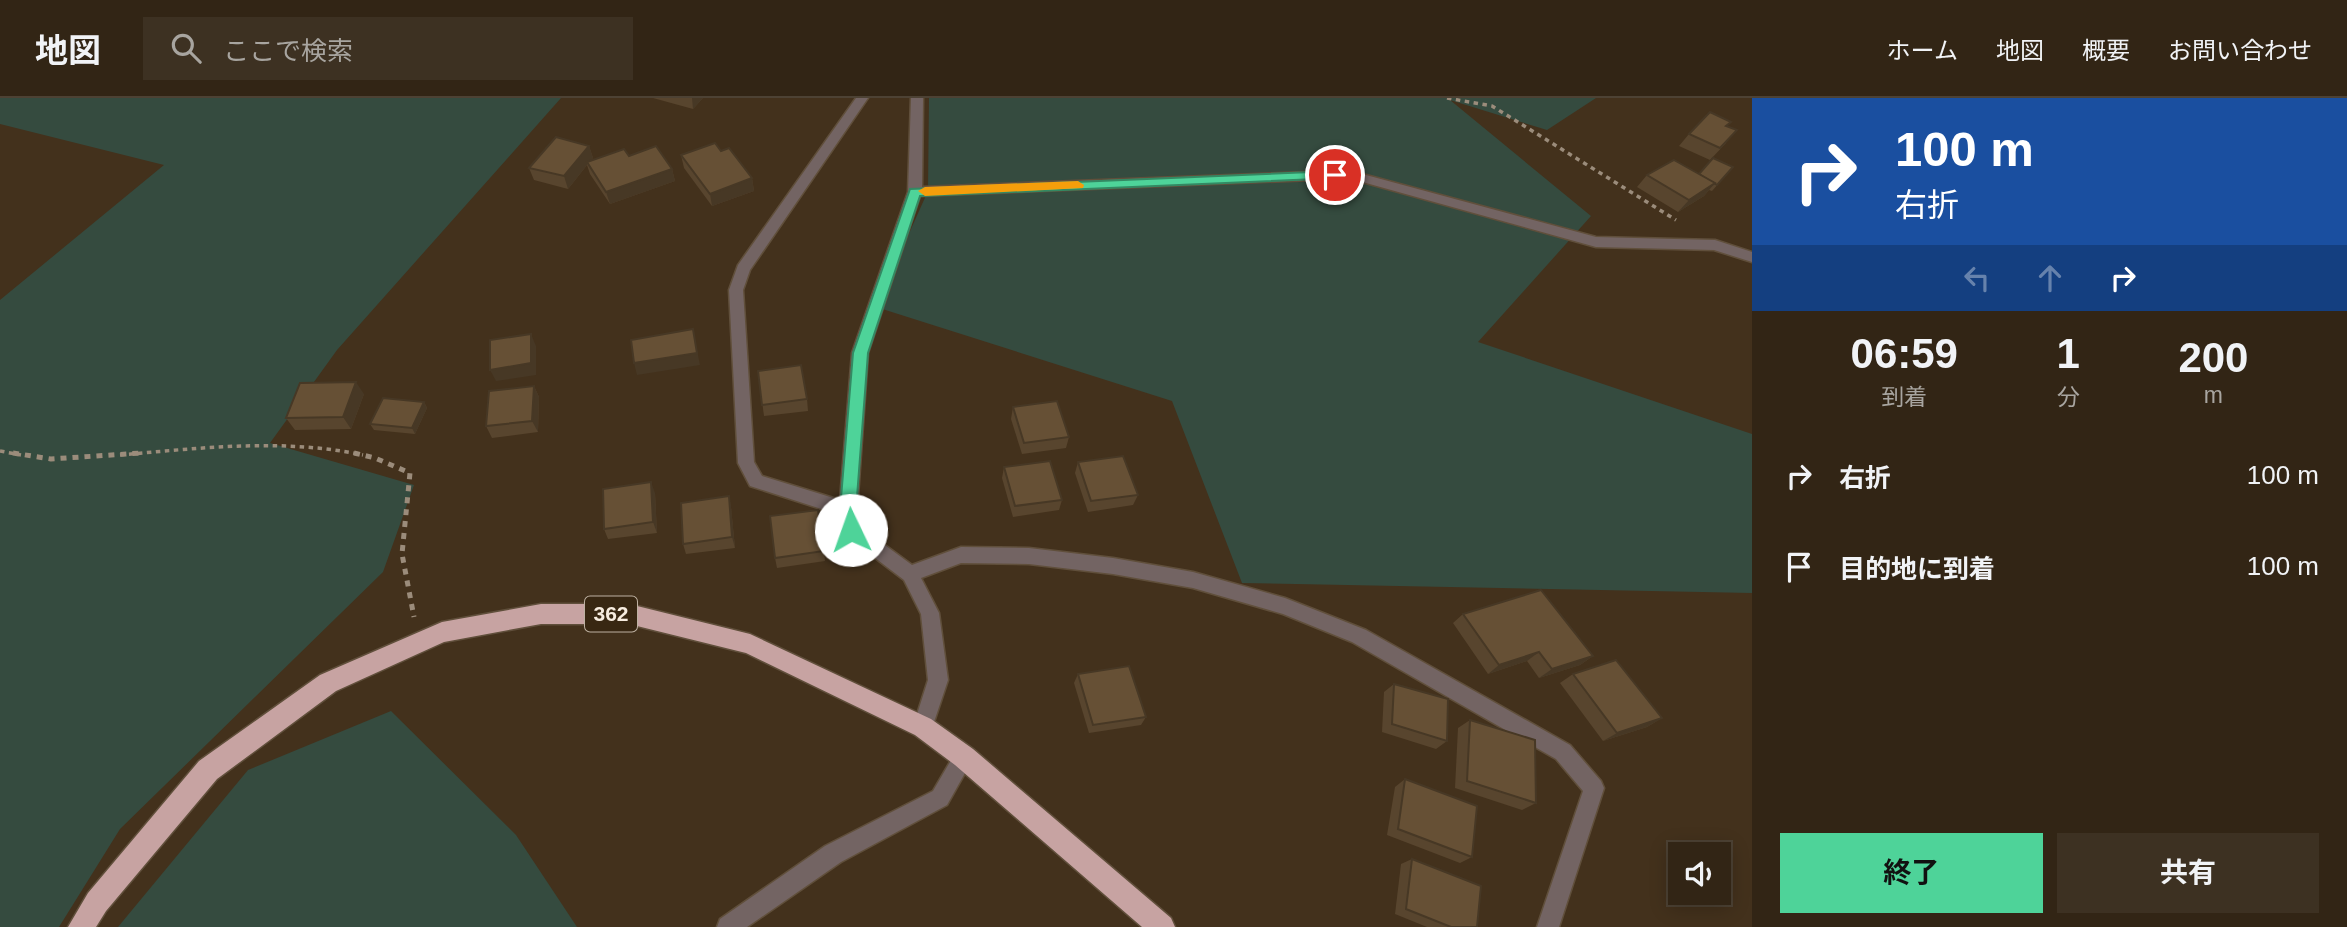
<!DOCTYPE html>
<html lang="ja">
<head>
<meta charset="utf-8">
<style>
	body { margin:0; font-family:Arial,"Noto Sans JP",sans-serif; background:#3d3122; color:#f1f3f6; height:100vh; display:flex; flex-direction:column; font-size:26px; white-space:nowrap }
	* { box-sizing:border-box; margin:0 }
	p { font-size:23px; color:#a8a5a0 }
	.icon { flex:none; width:38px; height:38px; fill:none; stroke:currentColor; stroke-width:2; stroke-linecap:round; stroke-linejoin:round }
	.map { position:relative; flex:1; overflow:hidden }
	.drawer { display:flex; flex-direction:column; background:#322515; width:595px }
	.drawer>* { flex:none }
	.banner { background:#1a4fa0; color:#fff; overflow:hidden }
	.tools { position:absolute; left:1668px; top:744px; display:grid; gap:14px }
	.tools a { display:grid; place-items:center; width:63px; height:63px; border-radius:0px; background:#322515; box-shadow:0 4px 18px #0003,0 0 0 2px #4d4234; font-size:35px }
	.pin { position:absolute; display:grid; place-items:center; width:60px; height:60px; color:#fff; margin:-30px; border:4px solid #fff; border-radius:50%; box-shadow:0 2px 7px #0007 }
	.me { position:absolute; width:77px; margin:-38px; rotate:357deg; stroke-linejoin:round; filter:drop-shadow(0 0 5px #0008) }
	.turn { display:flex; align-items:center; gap:24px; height:147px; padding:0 28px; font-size:32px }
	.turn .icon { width:91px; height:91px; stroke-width:2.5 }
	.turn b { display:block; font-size:49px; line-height:60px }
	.lanes { display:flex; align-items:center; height:66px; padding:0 28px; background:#0003; justify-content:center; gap:35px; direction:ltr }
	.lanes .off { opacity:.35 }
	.eta { display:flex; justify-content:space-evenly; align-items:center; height:119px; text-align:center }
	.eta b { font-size:42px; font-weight:700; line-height:49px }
	.button { display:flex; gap:14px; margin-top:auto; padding:14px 28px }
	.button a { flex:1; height:80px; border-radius:0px; background:#4ed399; color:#111; font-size:28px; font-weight:700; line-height:80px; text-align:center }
	.button a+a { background:#3d3122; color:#f1f3f6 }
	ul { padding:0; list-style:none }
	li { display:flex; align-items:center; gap:21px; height:91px; padding:0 28px }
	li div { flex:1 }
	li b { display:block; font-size:26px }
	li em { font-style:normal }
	header { display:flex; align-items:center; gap:42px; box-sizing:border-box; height:98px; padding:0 35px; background:#322515; border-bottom:2px solid #4d4234 }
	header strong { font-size:33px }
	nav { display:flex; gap:38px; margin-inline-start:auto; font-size:24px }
	.search { width:490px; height:63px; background:#3d3122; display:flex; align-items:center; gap:18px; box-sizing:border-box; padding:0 24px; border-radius:0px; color:#a8a5a0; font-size:26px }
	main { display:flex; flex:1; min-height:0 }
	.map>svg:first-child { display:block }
	.green { fill:#354b3f }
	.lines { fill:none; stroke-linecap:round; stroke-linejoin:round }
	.minor-casing { stroke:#604f3b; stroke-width:3 }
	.highway-casing { stroke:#604f3b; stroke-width:3 }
	.path-far1 { stroke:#9b8c7b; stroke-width:3.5; stroke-dasharray:4.5 4.5; stroke-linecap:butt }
	.path { stroke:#9b8c7b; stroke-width:5; stroke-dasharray:6 6; stroke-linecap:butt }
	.minor { fill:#736463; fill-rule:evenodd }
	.highway { fill:#c7a3a2; fill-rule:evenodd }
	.wall { fill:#58452e }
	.shaded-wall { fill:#473825 }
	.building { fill:#665035; stroke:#473825; stroke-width:2 }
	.route { fill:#4ed399; stroke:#338963; stroke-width:2 }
	.slow { fill:#f59e0b }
	.labels { text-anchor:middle; stroke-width:5; stroke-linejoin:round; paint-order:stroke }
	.shield { fill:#382712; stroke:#beb1a2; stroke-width:2 }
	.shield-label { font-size:21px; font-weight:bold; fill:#f7ecdf }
</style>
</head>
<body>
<header>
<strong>地図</strong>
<div class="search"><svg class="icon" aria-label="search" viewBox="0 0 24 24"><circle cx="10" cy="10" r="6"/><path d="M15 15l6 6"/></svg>ここで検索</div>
<nav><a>ホーム</a><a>地図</a><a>概要</a><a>お問い合わせ</a></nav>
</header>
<main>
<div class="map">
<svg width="1752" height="829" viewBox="0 0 1752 829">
	<rect width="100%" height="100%" fill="#43311c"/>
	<g class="green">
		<polygon points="0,0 561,0 337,252 270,345 414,387 383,474 120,731 59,829 0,829 0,202 164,67 0,26"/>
		<polygon points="929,0 1596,0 1547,32 1450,2 1591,118 1478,244 1752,336 1752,495 1242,485 1172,303 876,209 928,93"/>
		<polygon points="391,613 516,737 577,829 118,829 248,672"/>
	</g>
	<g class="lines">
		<g class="minor-casing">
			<g id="minor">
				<polygon points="856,0 868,0 750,172 743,192 754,364 762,378 840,402 852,255 908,94 911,0 923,0 922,89 1335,73 1366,77 1596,139 1715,142 1752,154 1752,164 1714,152 1596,149 1366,85 1335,81 920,98 868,255 857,412 859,428 912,467 961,449 1029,450 1113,460 1193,474 1285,500 1366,532 1570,647 1601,683 1604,690 1559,829 1537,829 1583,693 1556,661 1352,544 1283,516 1193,490 1113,476 1029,466 961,465 921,480 939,515 948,582 930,636 923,639 916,636 913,629 928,582 921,516 904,482 845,437 840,417 750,388 738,365 729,192 738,167"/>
				<polygon points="964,649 971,652 974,659 947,707 841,764 747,829 717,829 720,821 825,748 933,693 957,652"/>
			</g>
		</g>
		<g class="highway-casing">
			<polygon id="highway" points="541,506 629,506 750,536 931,621 973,651 1171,820 1175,829 1142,829 955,667 915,637 746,555 629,526 541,526 444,544 336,593 217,681 106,813 96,829 68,829 88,795 199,663 320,577 442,524"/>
		</g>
		<g class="path-far1">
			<polyline points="1447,0 1492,8 1676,122"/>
			<polyline points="0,353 21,357"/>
			<path d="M120 357C201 350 283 340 363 357"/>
		</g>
		<g class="path">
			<polyline points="13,355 51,361 141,355"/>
			<polyline points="354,355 375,360 410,375 402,456 414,519"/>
		</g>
		<use href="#minor" class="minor"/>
		<use href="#highway" class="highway"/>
	</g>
	<g class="wall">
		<polygon points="653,0 703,0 693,11"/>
		<polygon points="1731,24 1727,28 1726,45 1710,62 1679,48 1689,36"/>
		<polygon points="589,48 593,60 591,62 629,58 672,71 675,83 610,106 590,76 587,67 568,91 534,82 529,70"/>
		<polygon points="721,53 752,80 754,93 712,108 684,70 681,57"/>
		<polygon points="1733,69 1712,93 1709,92 1704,98 1678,114 1637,89 1647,77 1699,76"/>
		<polygon points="758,273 807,301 808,313 764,318"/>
		<polygon points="534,288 539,299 538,334 492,340 486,328"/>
		<polygon points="364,296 351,331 295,332 286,320"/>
		<polygon points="424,304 427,310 415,336 374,332 370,326"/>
		<polygon points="1013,309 1069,339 1066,350 1022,356 1011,321"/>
		<polygon points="1078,364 1138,397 1133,407 1088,414 1075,375"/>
		<polygon points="1004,369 1062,402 1059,412 1013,419 1002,380"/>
		<polygon points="655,395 657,435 608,441 604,431"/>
		<polygon points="729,398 731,409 735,450 686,456 683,446"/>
		<polygon points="824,453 825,463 777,470 775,460"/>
		<polygon points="1463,516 1593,558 1580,567 1539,580 1527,563 1488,576 1453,525"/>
		<polygon points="1078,576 1146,619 1141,627 1089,635 1074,585"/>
		<polygon points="1573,576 1662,620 1647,629 1603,643 1560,585"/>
		<polygon points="1394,586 1447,643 1436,651 1382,634 1384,594"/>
		<polygon points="1470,622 1536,705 1522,712 1455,690 1458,630"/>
		<polygon points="1405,681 1472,759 1460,765 1387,737 1395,689"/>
		<polygon points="1412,761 1477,829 1427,829 1395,816 1401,766"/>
	</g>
	<g class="shaded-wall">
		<polygon points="692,0 703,0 693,11"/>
		<polygon points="589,48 593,60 588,66 587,64 587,67 568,91 564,78"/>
		<polygon points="672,71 675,83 610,106 606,94"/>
		<polygon points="752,80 754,93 712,108 710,96"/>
		<polygon points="1715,85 1704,98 1678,114 1689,102"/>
		<polygon points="693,231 700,267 637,277 634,265"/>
		<polygon points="531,236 536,248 536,277 496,283 490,272"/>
		<polygon points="356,284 364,296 351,331 343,319"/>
		<polygon points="534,288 539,299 538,334 532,323"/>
		<polygon points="424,304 427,310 415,336 412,330"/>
		<polygon points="651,384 655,395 657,435 653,424"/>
		<polygon points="729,398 731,409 735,450 732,439"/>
		<polygon points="1539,554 1527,563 1488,576 1499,567"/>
		<polygon points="1593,558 1580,567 1539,580 1552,571"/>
		<polygon points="1662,620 1647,629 1603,643 1617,635"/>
	</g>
	<g class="building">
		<polygon points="1710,14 1731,24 1726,28 1737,32 1720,50 1689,36"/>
		<polygon points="556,39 589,48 564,78 529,70"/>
		<polygon points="715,45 721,53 729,50 752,80 710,96 681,57"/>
		<polygon points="656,48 672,71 606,94 587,64 624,51 629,58"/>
		<polygon points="1713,60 1733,69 1717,87 1699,76"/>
		<polygon points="1674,62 1715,85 1689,102 1647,77"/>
		<polygon points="693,231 697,255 634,265 631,242"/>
		<polygon points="531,236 531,265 490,272 490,242"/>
		<polygon points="801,267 807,301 762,307 758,273"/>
		<polygon points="356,284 343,319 286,320 300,285"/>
		<polygon points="534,288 532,323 486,328 489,293"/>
		<polygon points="383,300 424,304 412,330 370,326"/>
		<polygon points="1057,303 1069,339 1024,345 1013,309"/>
		<polygon points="1123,358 1138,397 1091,403 1078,364"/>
		<polygon points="1050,363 1062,402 1015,408 1004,369"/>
		<polygon points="651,384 653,424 604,431 603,391"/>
		<polygon points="729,398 732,439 683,446 681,405"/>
		<polygon points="818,412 824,453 775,460 770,418"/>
		<polygon points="1541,492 1593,558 1552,571 1539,554 1499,567 1463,516"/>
		<polygon points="1616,562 1662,620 1617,635 1573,576"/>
		<polygon points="1129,568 1146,619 1093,627 1078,576"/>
		<polygon points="1394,586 1448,601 1447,643 1392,626"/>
		<polygon points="1470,622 1535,642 1536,705 1467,683"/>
		<polygon points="1405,681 1477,708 1472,759 1398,731"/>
		<polygon points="1412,761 1481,788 1477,829 1451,829 1406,811"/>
	</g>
	<polygon class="route" points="1335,73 1341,77 1340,80 920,98 868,255 856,412 859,432 857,437 846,437 840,412 853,255 910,91"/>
	<polygon class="slow" points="1078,83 1084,87 1083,90 925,98 918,93 925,89"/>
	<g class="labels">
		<rect class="shield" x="585" y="498.5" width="52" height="35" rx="5"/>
		<g class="shield-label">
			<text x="611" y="523">362</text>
		</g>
	</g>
</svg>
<div class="tools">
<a><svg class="icon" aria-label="sound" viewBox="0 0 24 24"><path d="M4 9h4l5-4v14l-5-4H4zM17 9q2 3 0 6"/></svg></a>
</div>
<div class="pin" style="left:1335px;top:77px;background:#d93025"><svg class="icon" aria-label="arrive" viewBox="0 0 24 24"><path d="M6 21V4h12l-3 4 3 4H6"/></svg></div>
<svg class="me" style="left:851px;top:432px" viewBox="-20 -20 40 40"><circle r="19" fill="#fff"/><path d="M0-13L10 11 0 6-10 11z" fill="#4ed399"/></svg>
</div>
<section class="drawer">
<div class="banner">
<div class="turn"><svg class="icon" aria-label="right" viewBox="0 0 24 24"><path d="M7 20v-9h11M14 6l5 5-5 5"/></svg><div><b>100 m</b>右折</div></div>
<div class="lanes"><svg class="icon off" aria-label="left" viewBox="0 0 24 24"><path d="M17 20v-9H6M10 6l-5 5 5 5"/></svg><svg class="icon off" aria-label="ahead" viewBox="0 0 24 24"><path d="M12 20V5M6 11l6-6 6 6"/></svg><svg class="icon" aria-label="right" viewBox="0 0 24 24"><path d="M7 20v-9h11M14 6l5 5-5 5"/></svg></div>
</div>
<div class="eta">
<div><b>06:59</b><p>到着</p></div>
<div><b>1</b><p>分</p></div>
<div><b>200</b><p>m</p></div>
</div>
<ul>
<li><svg class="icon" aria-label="right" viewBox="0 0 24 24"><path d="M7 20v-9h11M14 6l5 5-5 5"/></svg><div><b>右折</b></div><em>100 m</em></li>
<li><svg class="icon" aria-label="arrive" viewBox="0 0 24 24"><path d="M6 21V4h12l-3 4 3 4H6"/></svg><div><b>目的地に到着</b></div><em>100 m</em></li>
</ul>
<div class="button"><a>終了</a><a>共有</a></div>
</section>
</main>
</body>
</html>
